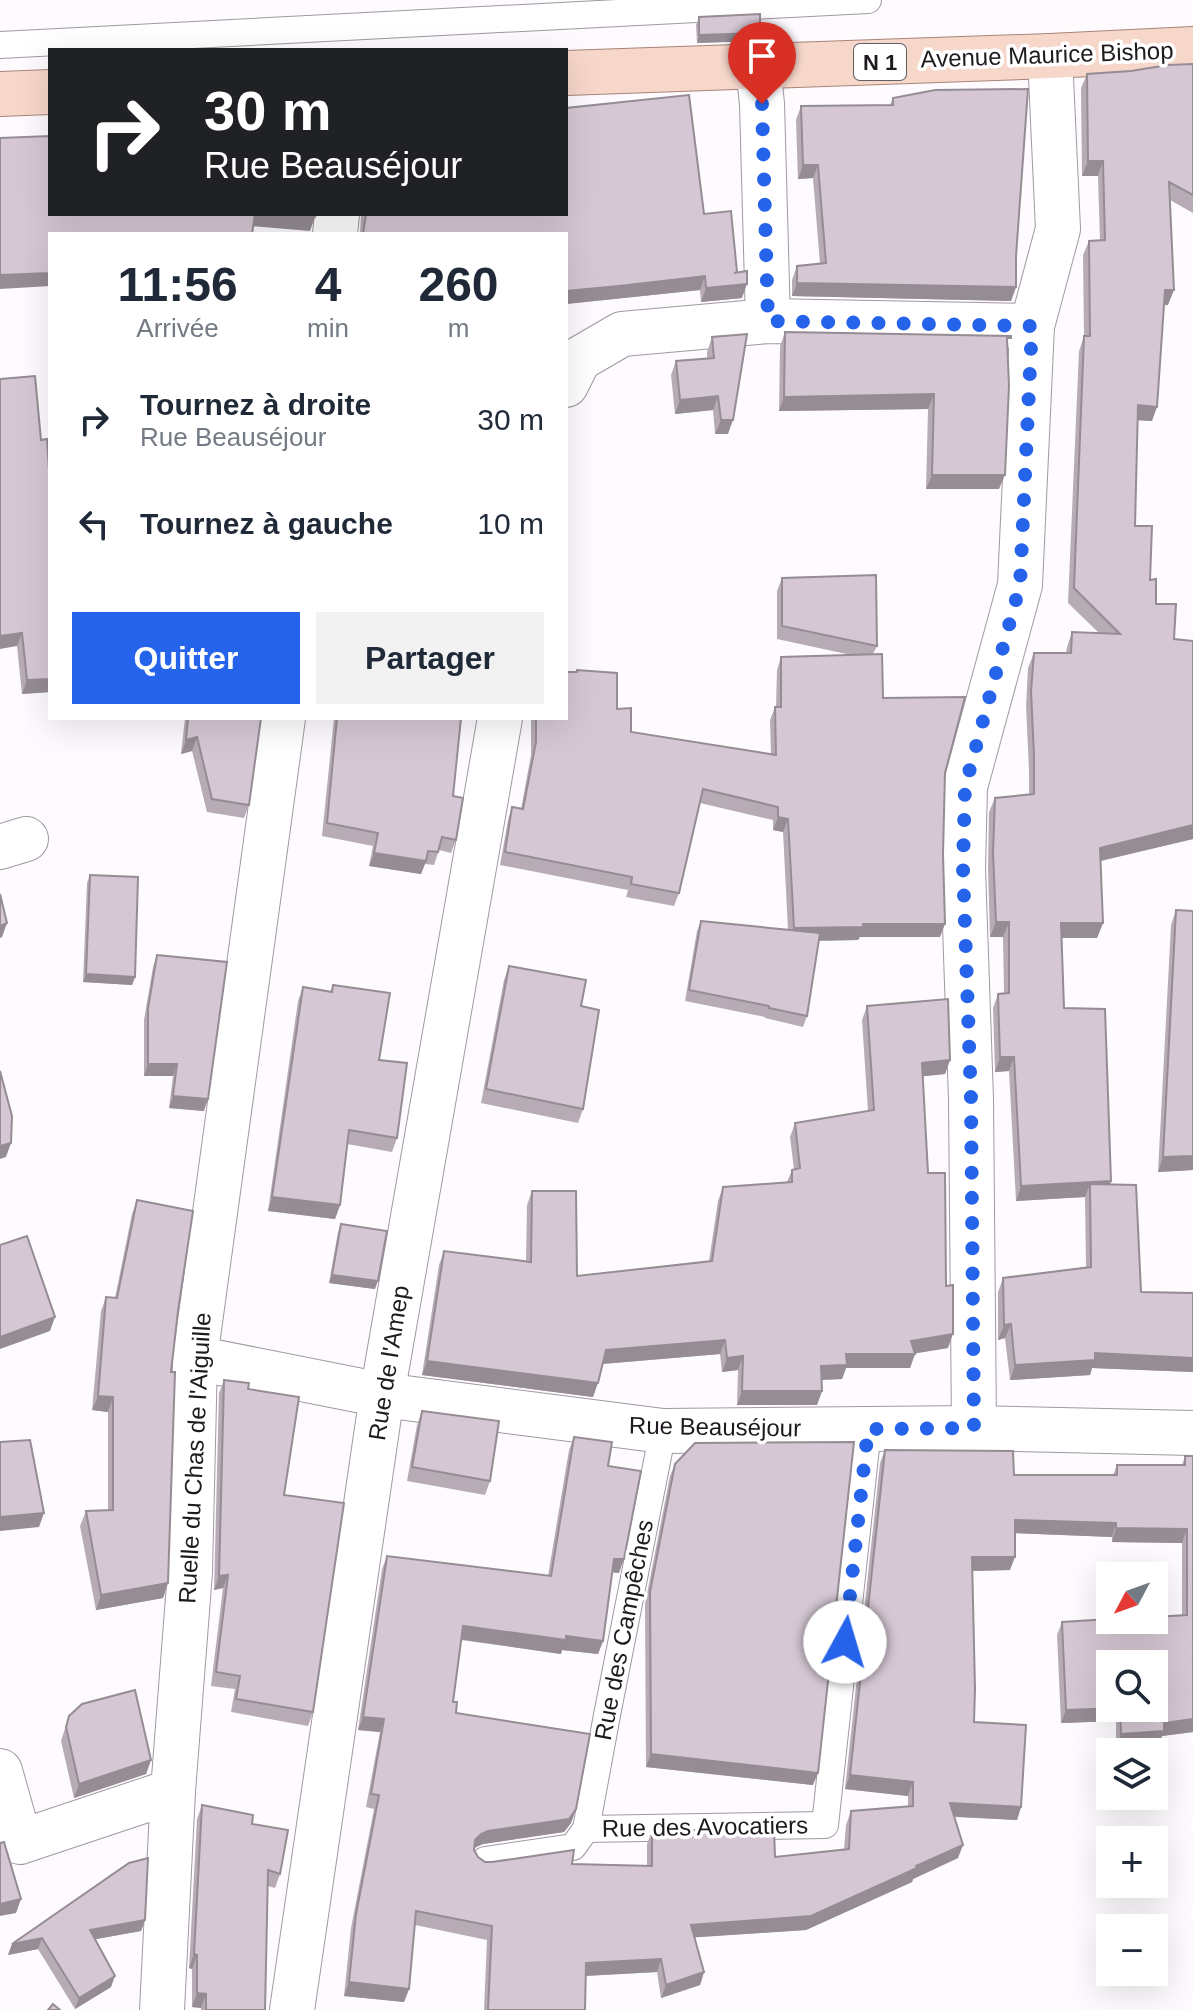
<!DOCTYPE html>
<html lang="fr">
<head>
<meta charset="utf-8">
<style>
	body { margin:0; font-family:Helvetica,sans-serif; background:#f2f2f3; color:#1f2937; height:100vh; display:flex; flex-direction:column; font-size:30px; white-space:nowrap }
	* { box-sizing:border-box; margin:0 }
	p { font-size:26px; color:#747a83 }
	.icon { flex:none; width:44px; height:44px; fill:none; stroke:currentColor; stroke-width:2; stroke-linecap:round; stroke-linejoin:round }
	.map { position:relative; flex:1; overflow:hidden }
	.drawer { position:absolute; left:48px; top:232px; width:520px; height:488px; display:flex; flex-direction:column; background:#fff; border-radius:0px; box-shadow:0 8px 32px #0002 }
	.drawer>* { flex:none }
	.banner { position:absolute; left:48px; top:48px; width:520px; height:168px; border-radius:0px; box-shadow:0 8px 32px #0002; background:#202124; color:#fff; overflow:hidden }
	.needle { width:52px; rotate:229deg }
	.fabs { position:absolute; left:1096px; top:1562px; display:grid; gap:16px }
	.fabs a { display:grid; place-items:center; width:72px; height:72px; border-radius:0px; background:#fff; box-shadow:0 8px 32px #0002; font-size:40px }
	.pin { position:absolute; display:grid; place-items:center; width:68px; height:68px; color:#fff; margin:-82px -34px; border-radius:50% 50% 50% 0; rotate:-45deg; box-shadow:0 0 8px #0007 }
	.pin .icon { rotate:45deg }
	.me { position:absolute; width:88px; margin:-44px; rotate:6deg; stroke-linejoin:round; filter:drop-shadow(0 0 6px #0008) }
	.turn { display:flex; align-items:center; gap:28px; height:168px; padding:0 24px; font-size:36px }
	.turn .icon { width:104px; height:104px; stroke-width:2.5 }
	.turn b { display:block; font-size:56px; line-height:68px }
	.eta { display:flex; justify-content:space-evenly; align-items:center; height:136px; text-align:center }
	.eta b { font-size:48px; font-weight:600; line-height:56px }
	.cta { display:flex; gap:16px; margin-top:auto; padding:16px 24px }
	.cta a { flex:1; height:92px; border-radius:0px; background:#2563eb; color:#fff; font-size:32px; font-weight:600; line-height:92px; text-align:center }
	.cta a+a { background:#f2f2f3; color:#1f2937 }
	ul { padding:0; list-style:none }
	li { display:flex; align-items:center; gap:24px; height:104px; padding:0 24px }
	li div { flex:1 }
	li b { display:block; font-size:30px }
	li em { font-style:normal }
	.map>svg:first-child { display:block }
	.lines { fill:none; stroke-linecap:round; stroke-linejoin:round }
	.service-casing { stroke:#a297a5; stroke-width:28 }
	.minor-casing { stroke:#a297a5; stroke-width:46 }
	.primary-casing { stroke:#a88478; stroke-width:46 }
	.service { stroke:#fff; stroke-width:26 }
	.minor { stroke:#fff; stroke-width:44 }
	.primary { stroke:#f8d7cb; stroke-width:44 }
	.wall { fill:#b7acb6 }
	.shaded-wall { fill:#958c94 }
	.building { fill:#d5c8d4; stroke:#958c94; stroke-width:2; fill-rule:evenodd }
	.route { stroke:#2563eb; stroke-width:14; stroke-dasharray:0 25.2 }
	.labels { text-anchor:middle; stroke-width:7; stroke-linejoin:round; paint-order:stroke }
	.shield { fill:#fff; stroke:#625f62; stroke-width:2 }
	.shield-label { font-size:22px; font-weight:bold; fill:#1e1a1f }
	.street-label { font-size:24px; fill:#1e1a1f; stroke:#fff }
</style>
</head>
<body>
<div class="map">
<svg width="1193" height="2010" viewBox="0 0 1193 2010">
	<rect width="100%" height="100%" fill="#fdfbfe"/>
	<g class="lines">
		<g class="service-casing">
			<g id="service">
				<polyline points="0,45 868,0"/>
				<polyline points="586,1829 607,1715 663,1431"/>
				<polyline points="485,1860 573,1847 586,1829 825,1825 868,1429"/>
			</g>
		</g>
		<g class="minor-casing">
			<g id="minor">
				<polyline points="758,66 762,104 768,321"/>
				<polyline points="335,234 337,214"/>
				<polyline points="566,385 579,359 622,334 768,321 1032,326"/>
				<polyline points="0,847 26,839"/>
				<polyline points="195,1358 382,1395 663,1431 974,1428 1193,1433"/>
				<polyline points="974,1428 971,1099 963,868 965,787 1020,585 1032,326 1058,229 1050,56"/>
				<polyline points="0,1771 20,1842 173,1791"/>
				<polyline points="162,2010 173,1791 190,1572 195,1358 283,718"/>
				<polyline points="292,2010 382,1395 500,718"/>
			</g>
		</g>
		<g class="primary-casing">
			<g id="primary">
				<polyline points="566,73 1050,56 1193,49"/>
				<polyline points="0,94 50,92"/>
			</g>
		</g>
		<use href="#service" class="service"/>
		<use href="#minor" class="minor"/>
		<use href="#primary" class="primary"/>
	</g>
	<g class="wall">
		<polygon points="699,17 760,33 757,41 697,43 696,25"/>
		<polygon points="1193,64 1193,213 1170,200 1168,305 1164,305 1152,421 1137,420 1135,526 1156,604 1174,639 1193,641 1193,839 1101,861 1103,923 1097,938 1062,938 1064,1008 1111,1181 1110,1184 1141,1292 1193,1293 1193,1372 1092,1368 1090,1375 1010,1380 1005,1338 998,1340 998,1292 1003,1278 1086,1267 1085,1197 1016,1201 1009,1071 995,1072 993,1008 998,994 1004,993 1003,937 990,937 988,868 989,812 995,798 1029,794 1029,770 1026,706 1028,668 1034,653 1066,653 1067,647 1072,632 1099,633 1068,603 1079,351 1084,336 1083,255 1089,241 1100,240 1098,176 1082,176 1081,88 1087,74 1131,71"/>
		<polygon points="893,98 1016,256 1016,287 1011,301 792,296 792,280 797,266 820,264 813,178 798,179 796,120 801,106 890,105"/>
		<polygon points="361,214 704,214 737,272 742,298 701,302 700,290 566,304 566,234 360,234"/>
		<polygon points="785,332 1007,349 999,489 926,489 928,409 779,411 780,346"/>
		<polygon points="712,337 728,434 715,434 713,410 675,414 671,375 676,361 707,358 707,352"/>
		<polygon points="41,440 50,485 50,692 22,694 17,646"/>
		<polygon points="782,578 877,646 873,654 883,698 945,773 940,937 860,937 858,940 819,941 807,1016 803,1027 765,1018 765,1017 685,1001 697,931 701,921 788,930 783,832 773,830 773,820 700,803 679,893 674,906 626,897 628,890 500,865 508,820 512,807 521,809 531,755 531,718 566,718 617,709 631,732 771,754 770,720 775,707 776,707 777,670 781,657 851,655 777,639 777,591"/>
		<polygon points="185,718 261,718 249,805 244,818 207,812 192,751 181,754"/>
		<polygon points="334,718 461,718 453,796 456,840 451,853 439,850 434,865 425,864 421,874 369,866 373,846 322,836"/>
		<polygon points="90,875 135,977 132,985 83,982 87,883"/>
		<polygon points="1176,910 1193,911 1193,1170 1158,1172 1171,925"/>
		<polygon points="157,955 204,1111 169,1108 173,1076 144,1076 144,1020 153,967"/>
		<polygon points="509,966 581,1006 583,1109 578,1123 481,1103 504,980"/>
		<polygon points="333,985 379,1060 397,1138 392,1152 347,1144 340,1205 335,1219 268,1211 298,1001 303,987 330,992"/>
		<polygon points="867,1006 950,1060 945,1074 922,1076 928,1173 946,1286 948,1348 915,1353 910,1368 846,1368 842,1379 821,1380 822,1391 817,1405 737,1405 738,1370 722,1372 720,1354 603,1364 593,1397 422,1375 439,1265 444,1251 526,1261 527,1205 532,1191 577,1276 709,1261 718,1201 723,1187 787,1182 792,1170 794,1170 790,1137 795,1123 868,1111 862,1020"/>
		<polygon points="137,1200 178,1311 171,1372 168,1583 163,1598 96,1610 80,1526 86,1511 108,1510 108,1412 92,1410 101,1311 106,1297 115,1298 132,1214"/>
		<polygon points="341,1224 375,1289 329,1283 338,1232"/>
		<polygon points="224,1380 248,1389 284,1495 313,1712 308,1726 231,1712 235,1689 211,1686 223,1588 214,1590 219,1393"/>
		<polygon points="422,1411 490,1481 485,1495 407,1481 417,1425"/>
		<polygon points="574,1437 608,1466 619,1573 612,1572 603,1641 598,1654 562,1650 561,1654 461,1640 453,1702 456,1713 576,1809 571,1823 564,1832 483,1844 476,1847 474,1849 478,1857 485,1862 647,1866 647,1844 652,1831 775,1857 844,1850 846,1825 851,1811 908,1807 908,1796 845,1789 880,1463 885,1450 1014,1475 1113,1475 1117,1465 1182,1465 1185,1456 1193,1732 1162,1736 1159,1744 1116,1747 1116,1721 1061,1723 1057,1635 1062,1622 1182,1615 1182,1543 1112,1542 1112,1537 1015,1533 1010,1570 972,1571 974,1722 1021,1807 1017,1820 954,1817 958,1858 913,1879 912,1882 806,1930 695,1937 704,1972 700,1985 661,1998 657,1972 586,1976 585,2010 484,2010 487,1940 415,1925 409,1989 404,2002 344,1996 351,1928 374,1809 366,1807 380,1732 358,1730 382,1569 387,1556 548,1576 569,1450"/>
		<polygon points="675,1464 813,1785 646,1767 645,1604 670,1476"/>
		<polygon points="69,1716 151,1760 146,1774 74,1798 61,1741"/>
		<polygon points="202,1805 252,1824 280,1874 275,1888 268,1886 265,2010 201,2010 201,2008 192,2007 192,1969 189,1968 197,1819"/>
		<polygon points="145,1920 141,1931 95,1939 111,1987 75,2009 38,1949 8,1955 12,1944"/>
	</g>
	<g class="shaded-wall">
		<polygon points="760,33 757,41 697,43 699,35"/>
		<polygon points="1088,161 1103,161 1098,176 1082,176"/>
		<polygon points="803,165 818,165 813,178 798,179"/>
		<polygon points="255,214 278,214 315,217 310,231 250,226"/>
		<polygon points="50,273 50,286 0,289 0,275"/>
		<polygon points="705,276 700,290 566,304 566,291"/>
		<polygon points="797,283 1016,287 1011,301 792,296"/>
		<polygon points="747,284 742,298 701,302 706,288"/>
		<polygon points="1165,290 1174,290 1168,305 1160,305"/>
		<polygon points="934,394 928,409 779,411 784,397"/>
		<polygon points="718,396 713,410 675,414 680,400"/>
		<polygon points="1138,405 1157,407 1152,421 1132,420"/>
		<polygon points="721,420 733,420 728,434 715,434"/>
		<polygon points="932,475 1005,475 999,489 926,489"/>
		<polygon points="22,633 17,646 0,649 0,636"/>
		<polygon points="50,679 50,692 22,694 27,680"/>
		<polygon points="197,737 192,751 181,754 186,740"/>
		<polygon points="778,817 788,819 783,832 773,830"/>
		<polygon points="1193,825 1193,839 1095,862 1100,848"/>
		<polygon points="374,853 426,861 421,874 369,866"/>
		<polygon points="996,922 1009,922 1003,937 990,937"/>
		<polygon points="7,923 2,937 0,938 0,926"/>
		<polygon points="1061,923 1103,923 1097,938 1056,938"/>
		<polygon points="863,924 945,924 940,937 860,937 858,940 789,941 794,928"/>
		<polygon points="86,974 135,977 132,985 83,982"/>
		<polygon points="1000,1057 1014,1057 1009,1071 995,1072"/>
		<polygon points="950,1060 945,1074 917,1077 922,1063"/>
		<polygon points="148,1064 177,1064 173,1076 144,1076"/>
		<polygon points="173,1096 208,1099 204,1111 169,1108"/>
		<polygon points="11,1143 6,1157 0,1159 0,1146"/>
		<polygon points="1193,1156 1193,1170 1158,1172 1163,1157"/>
		<polygon points="1111,1181 1106,1196 1090,1184 1085,1197 1016,1201 1021,1186"/>
		<polygon points="272,1197 340,1205 335,1219 268,1211"/>
		<polygon points="332,1275 378,1281 375,1289 329,1283"/>
		<polygon points="55,1317 50,1331 0,1349 0,1337"/>
		<polygon points="1011,1324 1005,1338 998,1340 1004,1325"/>
		<polygon points="953,1334 948,1348 912,1354 915,1354 910,1368 846,1368 842,1379 816,1380 821,1366 846,1354"/>
		<polygon points="725,1340 720,1354 601,1364 606,1350"/>
		<polygon points="1095,1353 1193,1358 1193,1372 1092,1368 1090,1375 1010,1380 1015,1365"/>
		<polygon points="743,1356 738,1370 722,1372 727,1358"/>
		<polygon points="427,1361 598,1383 593,1397 422,1375"/>
		<polygon points="742,1391 822,1391 817,1405 737,1405"/>
		<polygon points="98,1396 113,1397 108,1412 92,1410"/>
		<polygon points="44,1513 39,1527 0,1531 0,1517"/>
		<polygon points="1015,1520 1116,1523 1112,1537 1010,1533"/>
		<polygon points="1116,1528 1187,1529 1182,1543 1112,1542"/>
		<polygon points="972,1557 1015,1557 1010,1570 967,1571"/>
		<polygon points="614,1559 624,1559 619,1573 609,1572"/>
		<polygon points="228,1575 223,1588 214,1590 219,1576"/>
		<polygon points="168,1583 163,1598 96,1610 101,1595"/>
		<polygon points="463,1626 566,1636 603,1641 598,1654 562,1650 561,1654 458,1639"/>
		<polygon points="1120,1708 1116,1721 1061,1723 1066,1710"/>
		<polygon points="363,1717 384,1719 380,1732 358,1730"/>
		<polygon points="1193,1719 1193,1732 1162,1736 1159,1744 1116,1747 1121,1734 1164,1723"/>
		<polygon points="651,1754 818,1773 813,1785 646,1767"/>
		<polygon points="151,1760 146,1774 74,1798 79,1784"/>
		<polygon points="850,1775 913,1782 908,1796 845,1789"/>
		<polygon points="950,1803 1021,1807 1017,1820 945,1816"/>
		<polygon points="576,1809 571,1823 564,1832 483,1844 476,1847 470,1853 475,1840 481,1834 488,1831"/>
		<polygon points="963,1845 958,1858 913,1879 912,1882 806,1930 686,1938 691,1925 916,1866"/>
		<polygon points="21,1899 16,1913 0,1916 0,1904"/>
		<polygon points="145,1920 141,1931 86,1941 90,1930"/>
		<polygon points="42,1938 38,1949 8,1955 12,1944"/>
		<polygon points="194,1954 197,1955 192,1969 189,1968"/>
		<polygon points="661,1959 657,1972 582,1976 586,1963"/>
		<polygon points="704,1972 700,1985 661,1998 666,1985"/>
		<polygon points="115,1976 111,1987 75,2009 79,1998"/>
		<polygon points="349,1982 409,1989 404,2002 344,1996"/>
		<polygon points="197,1993 206,1994 201,2008 192,2007"/>
	</g>
	<g class="building">
		<polygon points="760,14 760,33 699,35 699,17"/>
		<polygon points="1193,64 1193,195 1169,182 1174,290 1165,290 1157,407 1138,405 1135,526 1152,526 1150,580 1156,579 1156,604 1176,604 1174,639 1193,641 1193,825 1100,848 1103,923 1061,923 1064,1008 1105,1009 1111,1181 1021,1186 1014,1057 1000,1057 998,994 1009,993 1009,922 996,922 993,853 995,798 1034,794 1034,756 1031,691 1034,653 1071,653 1072,632 1120,634 1074,588 1084,336 1090,336 1089,241 1105,240 1103,161 1088,161 1087,74 1131,71 1168,65"/>
		<polygon points="1028,89 1016,256 1016,287 797,283 797,266 826,263 818,165 803,165 801,106 893,105 893,98 935,90"/>
		<polygon points="689,95 704,214 731,211 737,272 734,273 747,271 747,284 706,288 705,276 619,286 566,291 566,234 363,234 366,214 566,214 566,108"/>
		<polygon points="50,136 50,214 255,214 252,234 50,234 50,273 0,275 0,138"/>
		<polygon points="278,214 316,214 315,217"/>
		<polygon points="785,332 1011,336 1011,338 1007,338 1009,386 1005,475 932,475 934,394 784,397"/>
		<polygon points="747,334 733,420 721,420 718,396 680,400 676,361 714,358 712,337"/>
		<polygon points="35,376 41,440 47,439 50,485 50,679 27,680 22,633 0,636 0,379"/>
		<polygon points="876,575 877,646 782,626 782,578"/>
		<polygon points="882,654 883,698 965,697 945,773 943,854 945,924 863,924 863,927 794,928 788,819 778,817 778,807 703,789 679,893 631,884 632,877 505,852 512,807 523,809 536,742 536,718 566,718 566,672 577,672 577,670 617,673 617,709 631,708 631,732 776,755 775,707 781,707 781,657"/>
		<polygon points="188,718 261,718 249,805 212,799 197,737 186,740"/>
		<polygon points="337,718 461,718 453,796 463,798 456,840 442,837 438,852 428,851 426,861 374,853 378,833 327,823"/>
		<polygon points="90,875 138,877 135,977 86,974"/>
		<polygon points="0,894 7,923 0,926"/>
		<polygon points="1176,910 1193,911 1193,1156 1163,1157"/>
		<polygon points="701,921 820,933 807,1016 769,1008 769,1006 689,990"/>
		<polygon points="157,955 227,962 208,1099 173,1096 177,1064 148,1064 148,1008"/>
		<polygon points="509,966 586,980 581,1006 599,1010 583,1109 486,1089"/>
		<polygon points="333,985 390,993 379,1060 407,1063 397,1138 349,1130 340,1205 272,1197 303,987 332,992"/>
		<polygon points="948,999 950,1060 922,1063 928,1173 945,1173 946,1286 953,1285 953,1334 911,1341 915,1354 846,1354 847,1365 821,1366 822,1391 742,1391 743,1356 727,1358 725,1340 606,1350 598,1383 427,1361 444,1251 531,1262 532,1191 576,1191 577,1276 712,1261 723,1187 792,1182 792,1170 800,1168 795,1123 874,1110 867,1006"/>
		<polygon points="0,1071 12,1116 11,1143 0,1146"/>
		<polygon points="1090,1184 1136,1185 1141,1292 1193,1293 1193,1358 1095,1353 1095,1360 1015,1365 1011,1324 1004,1325 1003,1278 1091,1267"/>
		<polygon points="137,1200 193,1211 178,1311 171,1372 175,1372 168,1583 101,1595 86,1511 113,1510 113,1397 98,1396 106,1297 117,1298"/>
		<polygon points="341,1224 387,1231 378,1281 332,1275"/>
		<polygon points="27,1236 55,1317 0,1337 0,1245"/>
		<polygon points="224,1380 249,1383 248,1389 299,1397 284,1495 344,1503 313,1712 236,1699 240,1676 216,1672 228,1575 219,1576"/>
		<polygon points="422,1411 499,1421 490,1481 412,1467"/>
		<path d="M574 1437 612 1442 608 1466 641 1471 624 1559H614L603 1641 566 1636V1640L463 1626 453 1702H457L456 1713 590 1734 576 1809 569 1819 488 1831 481 1834 475 1840 474 1850 478 1857 485 1862H492L574 1850 572 1864 652 1866V1831L774 1829 775 1857 849 1849 851 1811 913 1806V1782L850 1775 885 1450 1013 1451 1014 1475H1117V1465H1185V1456H1193V1719L1164 1723V1731L1121 1734 1120 1708 1066 1710 1062 1622 1110 1619 1154 1620V1617L1187 1615V1529L1116 1528V1523L1015 1520V1557H972L975 1689 974 1722 1026 1725 1021 1807 950 1803 963 1845 916 1866 917 1868 811 1916 691 1925 704 1972 666 1985 661 1959 586 1963 585 2010H488L492 1926 416 1911 409 1989 349 1982 356 1914 379 1795 371 1794 384 1719 363 1717 387 1556 551 1576ZM1110 1664H1154V1708H1110Z"/>
		<polygon points="30,1440 44,1513 0,1517 0,1442"/>
		<polygon points="854,1442 818,1773 651,1754 650,1592 675,1464 695,1443"/>
		<polygon points="135,1690 151,1760 79,1784 66,1727 69,1716 82,1704"/>
		<polygon points="202,1805 253,1815 252,1824 288,1830 280,1874 268,1870 265,2010 206,2010 206,1994 197,1993 197,1955 194,1954"/>
		<polygon points="4,1842 21,1899 0,1904 0,1843"/>
		<polygon points="148,1858 145,1920 90,1930 115,1976 79,1998 42,1938 12,1944 129,1863"/>
		<polygon points="53,2004 60,2010 48,2010"/>
	</g>
	<g class="lines">
		<polyline class="route" points="762,104 768,321 1032,326 1020,585 965,787 963,868 971,1099 974,1428 868,1429 845,1642"/>
	</g>
	<g class="labels">
		<rect class="shield" x="854" y="44" width="52" height="36" rx="6"/>
		<g class="shield-label">
			<text x="880" y="70">N 1</text>
		</g>
		<g class="street-label">
			<text transform="translate(1047 55) rotate(-2)" y="8">Avenue Maurice Bishop</text>
			<text transform="translate(389 1363) rotate(-81)" y="8">Rue de l'Amep</text>
			<text transform="translate(715 1427) rotate(1)" y="8">Rue Beauséjour</text>
			<text transform="translate(195 1458) rotate(-87)" y="8">Ruelle du Chas de l'Aiguille</text>
			<text transform="translate(624 1630) rotate(-79)" y="8">Rue des Campêches</text>
			<text transform="translate(705 1827) rotate(-1)" y="8">Rue des Avocatiers</text>
		</g>
	</g>
</svg>
<div class="fabs">
<a><svg class="needle" viewBox="-14 -14 28 28"><path d="M0-13l5 13h-10z" fill="#e53935"/><path d="M0 13l5-13h-10z" fill="#747a83"/></svg></a>
<a><svg class="icon" aria-label="search" viewBox="0 0 24 24"><circle cx="10" cy="10" r="6"/><path d="M15 15l6 6"/></svg></a>
<a><svg class="icon" aria-label="layers" viewBox="0 0 24 24"><path d="M12 4l9 5-9 5-9-5zM3 14l9 5 9-5"/></svg></a>
<a>+</a>
<a>−</a>
</div>
<div class="pin" style="left:762px;top:104px;background:#d93025"><svg class="icon" aria-label="arrive" viewBox="0 0 24 24"><path d="M6 21V4h12l-3 4 3 4H6"/></svg></div>
<svg class="me" style="left:845px;top:1642px" viewBox="-20 -20 40 40"><circle r="19" fill="#fff"/><path d="M0-13L10 11 0 6-10 11z" fill="#2563eb"/></svg>
<div class="banner">
<div class="turn"><svg class="icon" aria-label="right" viewBox="0 0 24 24"><path d="M7 20v-9h11M14 6l5 5-5 5"/></svg><div><b>30 m</b>Rue Beauséjour</div></div>
</div>
<section class="drawer">
<div class="eta">
<div><b>11:56</b><p>Arrivée</p></div>
<div><b>4</b><p>min</p></div>
<div><b>260</b><p>m</p></div>
</div>
<ul>
<li><svg class="icon" aria-label="right" viewBox="0 0 24 24"><path d="M7 20v-9h11M14 6l5 5-5 5"/></svg><div><b>Tournez à droite</b><p>Rue Beauséjour</p></div><em>30 m</em></li>
<li><svg class="icon" aria-label="left" viewBox="0 0 24 24"><path d="M17 20v-9H6M10 6l-5 5 5 5"/></svg><div><b>Tournez à gauche</b></div><em>10 m</em></li>
</ul>
<div class="cta"><a>Quitter</a><a>Partager</a></div>
</section>
</div>
</body>
</html>
